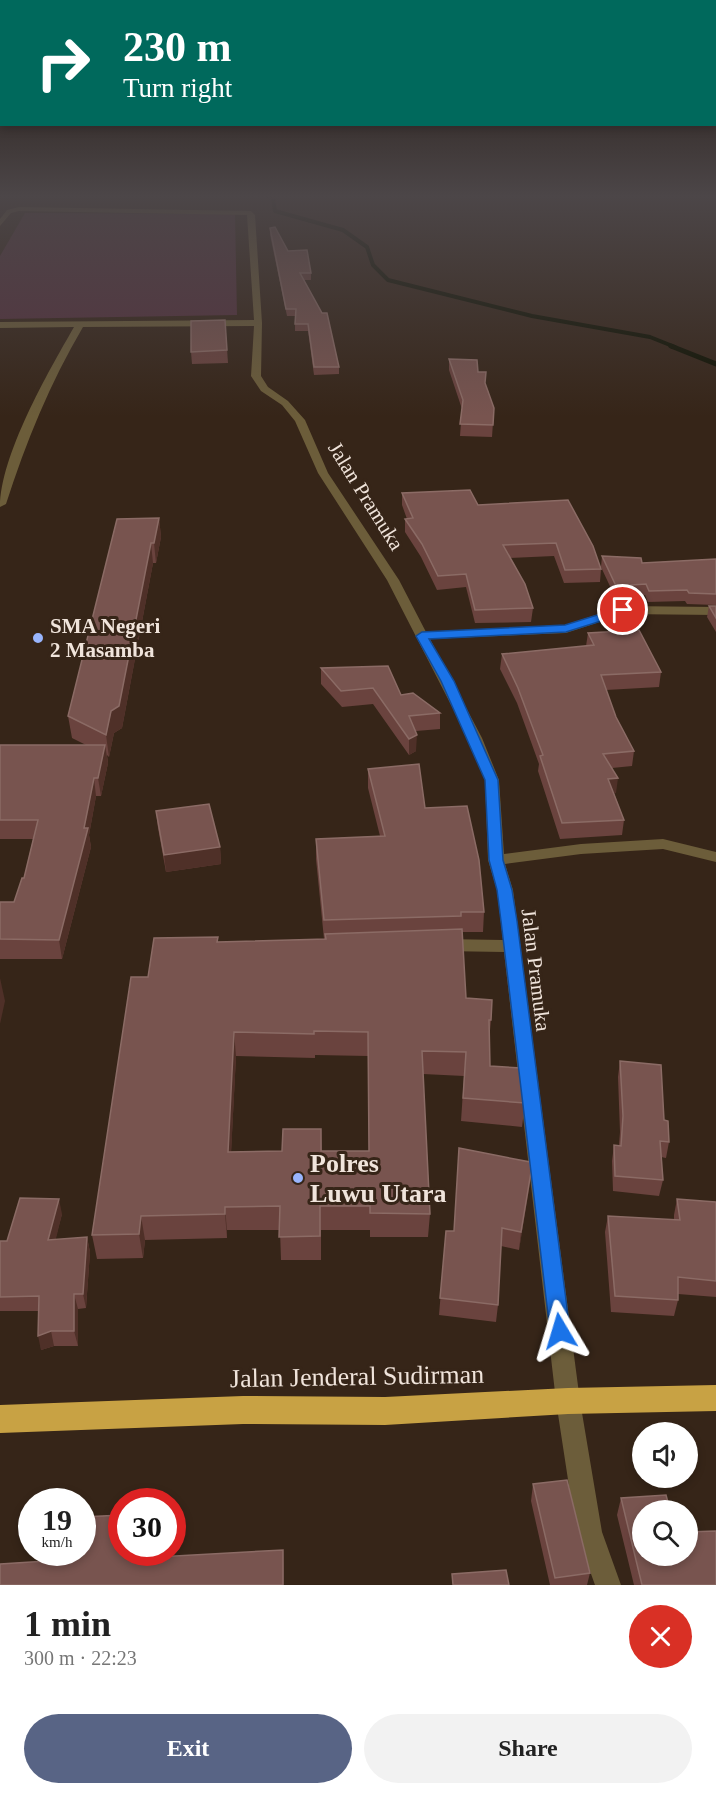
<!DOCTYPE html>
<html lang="en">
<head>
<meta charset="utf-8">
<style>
	body { margin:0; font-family:Georgia,serif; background:#f2f2f2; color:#222; height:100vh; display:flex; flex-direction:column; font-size:22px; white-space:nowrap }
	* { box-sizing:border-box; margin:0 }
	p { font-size:20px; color:#767676 }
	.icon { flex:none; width:33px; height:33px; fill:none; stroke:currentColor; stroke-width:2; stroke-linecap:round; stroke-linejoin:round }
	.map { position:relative; height:1585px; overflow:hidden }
	.panel { display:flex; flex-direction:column; background:#fff; flex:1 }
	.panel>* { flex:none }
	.banner { position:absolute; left:0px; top:0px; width:717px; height:126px; box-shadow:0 3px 9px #0003; background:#00695c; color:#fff; overflow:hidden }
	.buttons { position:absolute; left:632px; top:1422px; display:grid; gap:12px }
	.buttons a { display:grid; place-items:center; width:66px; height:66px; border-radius:50%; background:#fff; box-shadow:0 3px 9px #0003; font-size:30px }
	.speed { position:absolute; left:18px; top:1488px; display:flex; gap:12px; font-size:30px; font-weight:700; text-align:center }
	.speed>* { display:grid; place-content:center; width:78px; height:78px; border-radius:50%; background:#fff; box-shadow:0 3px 9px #0003; line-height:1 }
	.speed small { font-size:15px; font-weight:400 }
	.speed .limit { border:9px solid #d22; background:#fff; color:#111 }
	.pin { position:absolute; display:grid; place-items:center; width:51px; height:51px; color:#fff; margin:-26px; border:3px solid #fff; border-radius:50%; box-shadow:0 2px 6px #0007 }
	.me { position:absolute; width:66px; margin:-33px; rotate:353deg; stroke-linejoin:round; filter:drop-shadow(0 0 4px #0008) }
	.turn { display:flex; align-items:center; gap:21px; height:126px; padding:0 24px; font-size:27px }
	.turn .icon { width:78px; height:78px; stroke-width:2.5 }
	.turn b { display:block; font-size:42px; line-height:51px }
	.round { display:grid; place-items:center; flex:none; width:63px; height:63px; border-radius:32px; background:#f2f2f2 }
	.head { display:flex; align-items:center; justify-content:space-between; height:102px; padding:0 24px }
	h1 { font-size:36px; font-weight:700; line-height:45px }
	.cta { display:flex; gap:12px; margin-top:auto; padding:12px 24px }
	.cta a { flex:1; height:69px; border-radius:36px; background:#586485; color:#fff; font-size:24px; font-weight:700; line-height:69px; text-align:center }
	.cta a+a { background:#f2f2f2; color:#222 }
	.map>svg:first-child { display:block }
	.green { fill:#55313e }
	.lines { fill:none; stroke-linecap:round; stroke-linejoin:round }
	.stream-far1 { stroke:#0e1100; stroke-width:4 }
	.stream { stroke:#0e1100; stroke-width:5 }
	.minor { fill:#6c5d3a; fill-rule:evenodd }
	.highway { fill:#c8a244; fill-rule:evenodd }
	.wall { fill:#6a433e; fill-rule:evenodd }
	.shaded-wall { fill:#4f3028 }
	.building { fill:#78544f; stroke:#8b6b65; stroke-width:1.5; fill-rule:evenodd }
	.route { fill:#1a73e8; stroke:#114b97; stroke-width:1.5 }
	.poi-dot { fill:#99b5fd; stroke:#362518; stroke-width:2 }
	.labels { text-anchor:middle; stroke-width:6; stroke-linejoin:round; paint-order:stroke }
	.street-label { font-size:21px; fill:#f0e4db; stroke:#362518 }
	.poi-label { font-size:21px; font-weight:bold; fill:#f0e4db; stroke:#362518; text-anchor:start }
	.near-poi-label { font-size:26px; font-weight:bold; fill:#f0e4db; stroke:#362518; text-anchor:start }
	.near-street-label { font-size:26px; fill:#f0e4db; stroke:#362518 }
</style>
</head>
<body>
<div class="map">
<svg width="716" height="1585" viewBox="0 0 716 1585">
	<rect width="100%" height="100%" fill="#362518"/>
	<polygon class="green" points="25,213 235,214 237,315 0,319 0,256"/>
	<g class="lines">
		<polyline class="stream-far1" points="264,195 273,198 275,211 343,230 367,247 373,265 388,280 532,316 650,337 675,347"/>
		<polyline class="stream" points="671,346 716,364"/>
		<path class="minor" d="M19 207 251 211 255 215 262 323 261 376 268 387 288 401 305 420 328 473 399 580 426 632 565 625 623 606 716 607V615L624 614 566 633 430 639 482 738 499 780 504 854 581 844 663 839 716 852V862L663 849 581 854 505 864 513 890 580 1401 602 1532 621 1585H595L576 1532 556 1401 504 952 442 951 436 949 433 945 436 941 442 939 503 940 497 890 488 860 485 780 468 738 387 580 318 473 295 421 282 405 261 391 251 376 254 326 83 327C50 383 26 442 6 504L0 507C0 456 48 372 74 327L0 328V322L254 320 247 215 19 211 11 213 0 226V219L7 210Z"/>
		<polygon class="highway" points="716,1385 716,1411 568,1414 385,1425 243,1424 0,1433 0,1405 243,1396 385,1397 568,1388"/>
	</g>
	<g class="wall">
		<polygon points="270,228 288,251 311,273 311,280 304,280 339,367 339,374 314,375 308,331 295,331 295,316 287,316 270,235"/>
		<polygon points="225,320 228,363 192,364 191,352"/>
		<polygon points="449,359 478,372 485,383 494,408 492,437 460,436 462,409 449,370"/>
		<polygon points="402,493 478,505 568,500 601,569 600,582 564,583 554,556 510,558 533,608 531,622 475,623 466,587 437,590 421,557 405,532 405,519 407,519 402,505"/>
		<polygon points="159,518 161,537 156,563 153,563 122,728 114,733 109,757 107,755 108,763 101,796 96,796 89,835 91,847 62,959 0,959 0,902 14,902 24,878 33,839 0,839 0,745 86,745 72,738 68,716"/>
		<polygon points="602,556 642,563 716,559 716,605 687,604 685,601 648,602 645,595 615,597 601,567"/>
		<polygon points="709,606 716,606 716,632 707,617"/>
		<polygon points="588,633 661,672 659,687 606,690 616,717 634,751 632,766 612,768 616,793 614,793 624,820 622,835 560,839 538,771 539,764 517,703 500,669 502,654 586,646"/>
		<polygon points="321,668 401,695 440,713 440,729 416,731 416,751 409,755 373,704 342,707 321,684"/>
		<path d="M368 769 425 808 484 912 483 932H462L466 998 491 1020 489 1041 490 1066 525 1103 522 1127 461 1121 464 1076 423 1074 430 1214 428 1237H370V1230H321V1260H281L280 1230H227V1238L145 1240 143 1258 97 1259 92 1235 148 977 218 942 324 939 316 859V839L380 836 368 788ZM315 1055 368 1056 369 1151H322L321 1129 282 1151 231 1152 236 1056 315 1058Z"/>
		<polygon points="156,811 220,847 221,864 166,872 158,828"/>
		<polygon points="620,1061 664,1120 669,1142 666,1158 661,1157 663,1180 659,1196 613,1191 612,1161 614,1145 619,1145 620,1132 618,1077"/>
		<polygon points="531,1172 519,1250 501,1246 498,1305 496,1322 439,1315 446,1231 454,1231"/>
		<polygon points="677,1199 716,1202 716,1297 678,1294 678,1300 674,1316 611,1312 605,1232 608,1216 674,1220 674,1215"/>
		<polygon points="62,1214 55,1240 87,1237 90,1252 86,1308 78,1309 78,1346 54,1346 41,1350 38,1311 0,1311 0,1241 7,1241"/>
		<polygon points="533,1484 590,1573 587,1585 550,1585 531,1501"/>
		<polygon points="621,1498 642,1556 716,1585 634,1585 617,1515"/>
	</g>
	<g class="shaded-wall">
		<polygon points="159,518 161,537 156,563 154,543"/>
		<polygon points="151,543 153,563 122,728 114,733 109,757 106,735"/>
		<polygon points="417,735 416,751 409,755 409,739"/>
		<polygon points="105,745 108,763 101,796 98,778"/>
		<polygon points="94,778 96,796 89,835 91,847 62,959 59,940 84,828"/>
		<polygon points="618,778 616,793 606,795 608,779"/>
		<polygon points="220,847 221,864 166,872 164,855"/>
		<polygon points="0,978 5,1001 0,1024"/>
		<polygon points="234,1032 236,1056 230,1175 228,1152"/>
		<polygon points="531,1172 529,1190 519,1250 521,1232"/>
		<polygon points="59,1199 62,1214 52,1255 48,1240"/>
		<polygon points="225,1207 227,1230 227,1238 225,1214"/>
		<polygon points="141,1216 145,1240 143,1258 139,1234"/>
		<polygon points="87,1237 90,1252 86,1308 83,1294"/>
		<polygon points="74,1294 78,1309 78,1346 74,1331"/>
		<polygon points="51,1331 54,1346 41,1350 38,1336"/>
		<polygon points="283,1550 284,1568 284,1585 283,1585"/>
		<polygon points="140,1552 145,1552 143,1575 139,1558"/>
	</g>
	<g class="building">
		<polygon points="275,227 288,251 307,250 311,273 300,273 322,313 327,313 339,367 314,367 308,324 295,324 296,309 286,309 270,228"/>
		<polygon points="225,320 227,350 191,352 191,321"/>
		<polygon points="449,359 477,360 478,372 486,372 485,383 494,408 493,425 460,424 463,400"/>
		<polygon points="470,490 478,505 568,500 593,546 601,569 565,570 556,543 503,545 525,584 533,608 475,610 466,574 438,576 422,544 405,519 413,518 402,493"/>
		<polygon points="159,518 154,543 151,543 119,706 111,711 106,735 68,716 117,519"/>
		<polygon points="602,556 641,558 642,563 716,559 716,594 689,593 687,590 649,591 646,584 616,586"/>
		<polygon points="709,606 716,606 716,618"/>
		<polygon points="639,630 661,672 601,675 616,717 634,751 603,754 618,778 608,779 624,820 562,823 540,756 543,755 518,688 502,654 594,645 588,633"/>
		<polygon points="388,666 401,695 413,693 440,713 409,716 417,735 409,739 373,688 341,691 321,668"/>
		<polygon points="0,745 105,745 98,778 94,778 84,828 88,828 59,940 0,939 0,902 14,902 22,878 24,878 38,820 0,820"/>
		<polygon points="419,764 425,808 467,806 479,860 484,912 461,912 461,916 324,920 316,839 385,836 368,769"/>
		<polygon points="209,804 220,847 164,855 156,811"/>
		<path d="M462 929 466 998 492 1000 491 1020H489L490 1066 521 1068 525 1103 463 1098 466 1052 422 1051 430 1214 370 1213V1206H320V1236L279 1237 280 1206 225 1207V1214L141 1216 139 1234 92 1235 131 977H148L154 938 218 937 217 942 326 939 325 934ZM314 1031 368 1032 369 1151H321V1129H283L282 1151 228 1152 234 1032 314 1034Z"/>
		<polygon points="620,1061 661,1065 664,1120 668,1121 669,1142 660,1141 663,1180 615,1176 614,1145 621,1146 623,1116"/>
		<polygon points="459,1148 530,1162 531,1172 521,1232 502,1228 498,1305 440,1298 446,1231 454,1231"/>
		<polygon points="20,1198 59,1199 48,1240 87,1237 83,1294 74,1294 74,1331 51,1331 38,1336 39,1296 0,1297 0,1241 7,1241"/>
		<polygon points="677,1199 716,1202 716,1281 678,1277 678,1300 615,1296 608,1216 680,1220"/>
		<polygon points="567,1480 590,1573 555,1578 533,1484"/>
		<polygon points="666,1495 670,1510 642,1510 642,1556 687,1556 687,1532 716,1531 716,1585 642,1585 621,1498"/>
		<polygon points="122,1515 122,1552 140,1552 139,1558 283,1550 283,1585 0,1585 0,1564 62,1560 63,1552 82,1552 82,1517"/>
		<polygon points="506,1570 509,1585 453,1585 452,1574"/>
	</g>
	<linearGradient id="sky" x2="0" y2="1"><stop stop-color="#1e140d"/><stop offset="0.47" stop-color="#4c4648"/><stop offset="1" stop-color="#4c4648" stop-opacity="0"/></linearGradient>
	<rect width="716" height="417" fill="url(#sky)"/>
	<polygon class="route" points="623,607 627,608 627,613 566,632 429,639 454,681 498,780 503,860 512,890 517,921 570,1331 567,1337 560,1340 553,1337 550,1331 501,921 497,890 489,860 485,780 441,681 416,636 422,632 565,625"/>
	<g class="poi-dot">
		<circle cx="38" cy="638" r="6"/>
		<circle cx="298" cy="1178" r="6"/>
	</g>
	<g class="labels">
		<g class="street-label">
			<text transform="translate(366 496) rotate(58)" y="7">Jalan Pramuka</text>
			<text transform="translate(536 970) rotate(83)" y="7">Jalan Pramuka</text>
		</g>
		<g class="poi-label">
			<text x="50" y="633">SMA Negeri<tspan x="50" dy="24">2 Masamba</tspan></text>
		</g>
		<g class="near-poi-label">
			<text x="310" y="1172">Polres<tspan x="310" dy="30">Luwu Utara</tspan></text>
		</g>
		<g class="near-street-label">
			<text transform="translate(357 1376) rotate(-1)" y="9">Jalan Jenderal Sudirman</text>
		</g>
	</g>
</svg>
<div class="buttons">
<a><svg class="icon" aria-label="sound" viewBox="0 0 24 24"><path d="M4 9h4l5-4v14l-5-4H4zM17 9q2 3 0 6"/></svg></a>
<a><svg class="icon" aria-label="search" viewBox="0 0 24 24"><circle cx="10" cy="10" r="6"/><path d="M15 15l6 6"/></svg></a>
</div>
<div class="speed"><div>19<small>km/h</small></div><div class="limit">30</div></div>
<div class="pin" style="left:623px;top:610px;background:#d93025"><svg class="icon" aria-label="arrive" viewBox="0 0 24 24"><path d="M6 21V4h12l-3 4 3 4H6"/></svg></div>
<svg class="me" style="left:560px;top:1331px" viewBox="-20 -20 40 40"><path d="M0-17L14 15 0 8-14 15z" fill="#1a73e8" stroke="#fff" stroke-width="4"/></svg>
<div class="banner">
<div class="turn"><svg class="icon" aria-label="right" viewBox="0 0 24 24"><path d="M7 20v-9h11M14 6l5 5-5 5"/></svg><div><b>230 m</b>Turn right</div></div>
</div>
</div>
<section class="panel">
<div class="head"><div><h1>1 min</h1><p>300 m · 22:23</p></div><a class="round" style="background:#d93025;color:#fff"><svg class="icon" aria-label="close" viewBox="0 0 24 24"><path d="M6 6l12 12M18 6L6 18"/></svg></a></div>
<div class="cta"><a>Exit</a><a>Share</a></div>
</section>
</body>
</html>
